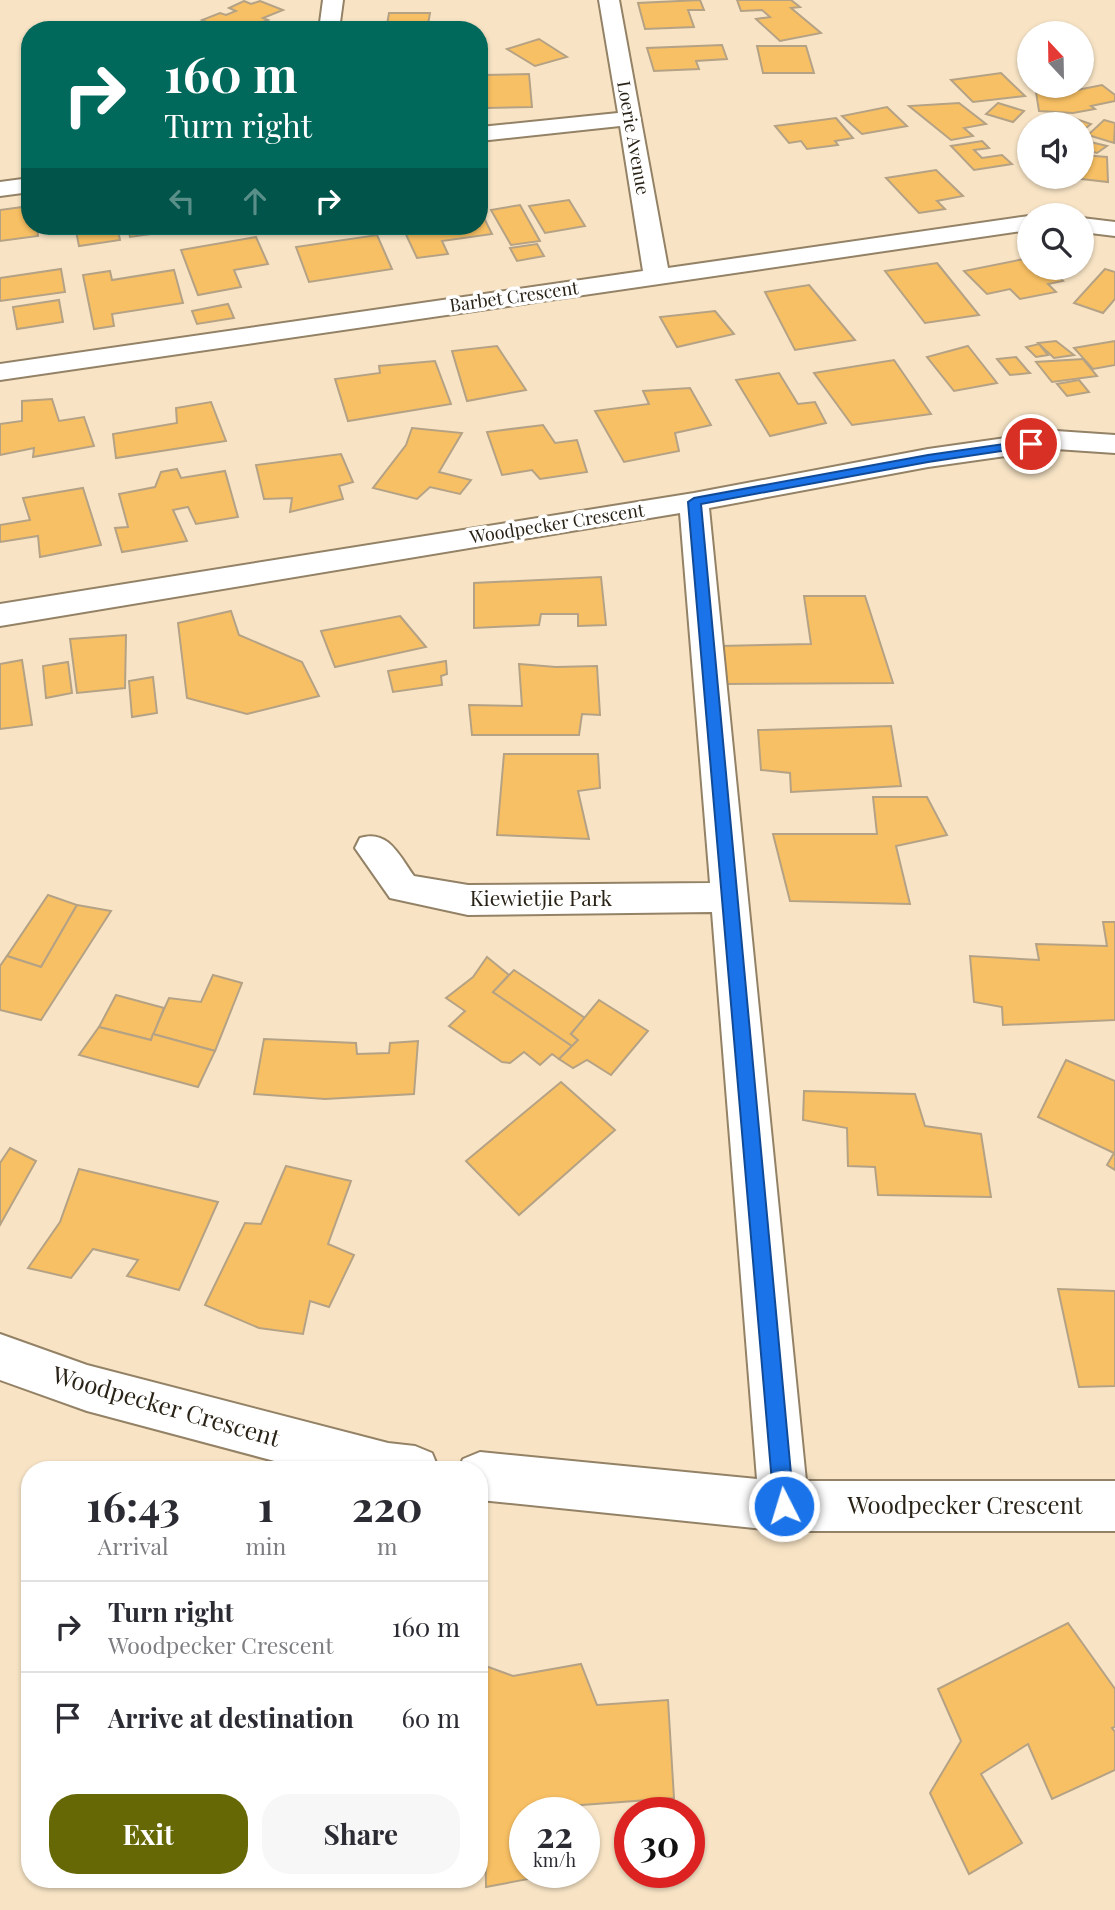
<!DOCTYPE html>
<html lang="en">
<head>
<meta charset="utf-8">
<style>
	body { margin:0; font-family:"Playfair Display",serif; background:#f7f7f7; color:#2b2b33; height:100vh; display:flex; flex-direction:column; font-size:26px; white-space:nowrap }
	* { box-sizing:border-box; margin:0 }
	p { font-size:23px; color:#7c7c81 }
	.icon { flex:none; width:38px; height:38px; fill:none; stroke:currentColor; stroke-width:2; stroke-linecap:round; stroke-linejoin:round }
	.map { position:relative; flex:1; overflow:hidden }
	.panel { position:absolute; left:21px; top:1461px; width:467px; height:427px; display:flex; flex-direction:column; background:#fff; border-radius:28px; box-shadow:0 2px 5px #0004 }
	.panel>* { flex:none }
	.banner { position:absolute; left:21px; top:21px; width:467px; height:214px; border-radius:28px; box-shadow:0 2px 5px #0004; background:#00695c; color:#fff; overflow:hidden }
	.needle { width:46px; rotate:338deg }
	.buttons { position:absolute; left:1017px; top:21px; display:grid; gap:14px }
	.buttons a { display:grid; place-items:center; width:77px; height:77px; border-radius:50%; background:#fff; box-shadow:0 2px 5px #0004; font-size:35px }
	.speed { position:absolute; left:509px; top:1797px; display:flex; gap:14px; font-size:35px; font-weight:700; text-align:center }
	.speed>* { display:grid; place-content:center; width:91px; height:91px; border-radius:50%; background:#fff; box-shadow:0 2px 5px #0004; line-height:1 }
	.speed small { font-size:18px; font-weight:400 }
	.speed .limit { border:10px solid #d22; background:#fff; color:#111 }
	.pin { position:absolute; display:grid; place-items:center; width:60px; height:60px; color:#fff; margin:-30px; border:4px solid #fff; border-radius:50%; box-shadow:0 2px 7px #0007 }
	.me { position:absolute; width:77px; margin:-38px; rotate:355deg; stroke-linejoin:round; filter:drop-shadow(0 0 5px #0008) }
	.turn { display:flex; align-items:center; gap:24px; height:147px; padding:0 28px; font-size:32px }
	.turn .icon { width:91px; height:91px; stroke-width:2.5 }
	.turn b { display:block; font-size:49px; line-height:60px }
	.lanes { display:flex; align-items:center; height:66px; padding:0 28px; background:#0003; justify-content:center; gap:35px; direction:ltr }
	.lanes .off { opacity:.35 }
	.eta { display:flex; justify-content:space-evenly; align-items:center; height:119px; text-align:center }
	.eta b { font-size:42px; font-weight:700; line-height:49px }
	.cta { display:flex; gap:14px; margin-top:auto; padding:14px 28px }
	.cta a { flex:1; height:80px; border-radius:28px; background:#666806; color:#fff; font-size:28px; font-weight:700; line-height:80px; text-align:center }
	.cta a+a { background:#f7f7f7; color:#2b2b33 }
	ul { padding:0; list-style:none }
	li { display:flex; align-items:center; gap:21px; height:91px; padding:0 28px; border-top:2px solid #e1e1e2 }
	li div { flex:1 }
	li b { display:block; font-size:26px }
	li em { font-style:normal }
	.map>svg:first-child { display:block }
	.building { fill:#f8c064; stroke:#b5a285; stroke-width:2 }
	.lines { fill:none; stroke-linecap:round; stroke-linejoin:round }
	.street-casing { stroke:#948266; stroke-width:4 }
	.street { fill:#fff; fill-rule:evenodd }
	.route { fill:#1a73e8; stroke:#114b97; stroke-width:2 }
	.labels { text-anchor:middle; stroke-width:7; stroke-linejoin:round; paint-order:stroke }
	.far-street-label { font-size:18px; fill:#292216; stroke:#fff }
	.street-label { font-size:21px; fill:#292216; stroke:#fff }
	.near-street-label { font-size:24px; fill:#292216; stroke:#fff }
</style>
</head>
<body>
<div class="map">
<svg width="1115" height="1910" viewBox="0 0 1115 1910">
	<rect width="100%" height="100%" fill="#f8e4c5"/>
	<g class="building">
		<polygon points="700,0 704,10 688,10 694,27 645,29 638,3"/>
		<polygon points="737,0 791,0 800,7 791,8 821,33 780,41 756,19 770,17 762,10 741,11"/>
		<polygon points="244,1 251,4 260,1 283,10 263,18 268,20 253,26 248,24 235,30 224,30 202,20 220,13 226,15 236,11 229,8"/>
		<polygon points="389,13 430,13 427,30 386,30"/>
		<polygon points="539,39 567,57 535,66 507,49"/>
		<polygon points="722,45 727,59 696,61 699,69 654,71 647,48"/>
		<polygon points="757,46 806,46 814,73 763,73"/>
		<polygon points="1001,73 1025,96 973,102 951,80"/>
		<polygon points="529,74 532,107 485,108 484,75"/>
		<polygon points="1102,85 1115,95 1115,101 1091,106 1095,109 1073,113 1039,111 1035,86 1071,86 1072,91"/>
		<polygon points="959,103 986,124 964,128 973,136 951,140 909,106"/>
		<polygon points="998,103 1024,111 1013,122 986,114"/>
		<polygon points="887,107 907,126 862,134 842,116"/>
		<polygon points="836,118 853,138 835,141 838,145 807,149 801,141 789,143 775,126"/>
		<polygon points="1073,118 1091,124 1082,131 1082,124 1064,124"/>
		<polygon points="1104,120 1115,123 1114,143 1088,135"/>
		<polygon points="1082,140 1107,146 1097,153 1082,149"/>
		<polygon points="982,141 989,148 974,150 982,158 1002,155 1012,164 974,170 951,146"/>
		<polygon points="1082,155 1107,157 1108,182 1064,177 1082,177"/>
		<polygon points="936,170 963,196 937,201 945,209 919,213 886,178"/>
		<polygon points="569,200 585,226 545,233 529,206"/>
		<polygon points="520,205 540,241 511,245 491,210"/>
		<polygon points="30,206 30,226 37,226 38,236 0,241 0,210"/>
		<polygon points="482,214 492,234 442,241 448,254 417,258 402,226 480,226 480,215"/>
		<polygon points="75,226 117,226 120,240 79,246"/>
		<polygon points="128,226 172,226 173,231 130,237"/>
		<polygon points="185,226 225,226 226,227 187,233"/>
		<polygon points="377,235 392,269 309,282 296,247"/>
		<polygon points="256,237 268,264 234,270 241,287 198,295 181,250"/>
		<polygon points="537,244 544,256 517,261 510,248"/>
		<polygon points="1029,258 1029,268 1050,268 1063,281 1048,284 1056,292 1020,299 1010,289 987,294 964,271"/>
		<polygon points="937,263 979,315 925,323 885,271"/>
		<polygon points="61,269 65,292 0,301 0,278"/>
		<polygon points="1105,269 1115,272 1115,299 1103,313 1074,303"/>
		<polygon points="174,270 183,303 112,314 114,326 94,329 83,275 110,271 112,280"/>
		<polygon points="809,285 855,340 795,350 765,292"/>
		<polygon points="59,300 63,322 17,329 13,307"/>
		<polygon points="228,304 234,318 197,324 192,311"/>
		<polygon points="715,311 734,334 677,347 660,317"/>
		<polygon points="1056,341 1074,355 1054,358 1038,343"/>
		<polygon points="1115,341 1115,365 1093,369 1074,348"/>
		<polygon points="1039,344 1048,355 1036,357 1026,347"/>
		<polygon points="497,346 526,390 467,401 452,351"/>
		<polygon points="968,346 997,383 954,391 927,357"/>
		<polygon points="1016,357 1027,370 1030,373 1010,375 997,359"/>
		<polygon points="1083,359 1097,376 1052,382 1036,362"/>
		<polygon points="894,360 931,414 852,425 814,373"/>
		<polygon points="435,361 451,404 348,421 335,379 380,373 379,366"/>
		<polygon points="779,373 798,404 815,402 826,423 770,436 736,380"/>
		<polygon points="1079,380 1089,392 1067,396 1057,384"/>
		<polygon points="690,388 711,425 675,433 679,451 624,462 595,411 649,404 643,391"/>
		<polygon points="52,399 59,421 84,417 94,446 33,457 34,448 0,455 0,424 22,421 22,401"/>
		<polygon points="211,402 226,441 116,458 113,434 177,423 176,408"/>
		<polygon points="543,425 555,443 577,440 587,472 540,479 532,470 502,475 487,432"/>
		<polygon points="412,428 462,433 439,472 471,480 460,494 430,487 417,499 373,488 406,445"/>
		<polygon points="341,454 353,482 339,486 343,499 290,512 292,498 264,499 256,465"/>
		<polygon points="177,469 181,478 225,471 238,517 196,524 188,507 173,510 187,541 122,552 115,528 128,527 119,494 155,487 161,472"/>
		<polygon points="83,488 101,545 40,557 38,536 0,542 0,525 30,520 23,498"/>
		<polygon points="601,577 606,625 578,626 578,614 541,614 539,625 474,628 474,583"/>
		<polygon points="804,596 865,596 893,683 722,684 719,646 811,644"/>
		<polygon points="231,611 239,635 302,662 319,696 247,714 187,698 178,623"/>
		<polygon points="400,616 426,647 335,667 321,631"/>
		<polygon points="126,635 125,688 77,693 70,639"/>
		<polygon points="22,660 32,725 0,729 0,664"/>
		<polygon points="446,661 447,674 441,676 442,685 393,692 388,671"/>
		<polygon points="68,662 72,693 46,698 43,666"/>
		<polygon points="519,664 556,667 597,666 600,715 582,714 579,735 472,735 469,705 522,706"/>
		<polygon points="153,677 157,713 132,717 129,681"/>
		<polygon points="891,726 901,786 791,792 790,773 761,770 758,730"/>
		<polygon points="504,754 598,754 600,788 578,791 589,839 497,835"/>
		<polygon points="873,797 927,797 947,835 896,846 910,904 790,901 773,834 877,834"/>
		<polygon points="48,895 77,905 41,967 7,956"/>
		<polygon points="77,905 111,911 41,1020 0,1010 0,966 7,956 41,967"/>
		<polygon points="1103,922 1115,922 1115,1020 1003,1025 1002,1007 974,1002 970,956 1039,960 1036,944 1107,946"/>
		<polygon points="487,957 509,975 493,992 572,1046 559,1059 552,1054 540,1065 524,1052 510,1063 502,1062 449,1026 465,1011 446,998 473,977"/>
		<polygon points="514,970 585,1018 571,1034 578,1040 572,1046 493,992"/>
		<polygon points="213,975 242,983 215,1051 153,1034 169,998 201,1002"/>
		<polygon points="116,995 164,1008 151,1040 99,1027"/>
		<polygon points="599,1000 648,1031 611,1075 587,1060 573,1068 559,1059 578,1040 571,1034"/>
		<polygon points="99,1027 151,1040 153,1034 215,1051 198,1087 79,1055"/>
		<polygon points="264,1039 356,1043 357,1054 389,1053 390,1043 418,1041 414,1094 325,1099 254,1094"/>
		<polygon points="1066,1060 1115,1081 1115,1170 1107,1165 1114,1153 1038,1117"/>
		<polygon points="561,1082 615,1130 519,1215 466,1161"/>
		<polygon points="804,1091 915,1094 925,1126 981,1134 991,1197 878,1195 875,1167 848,1166 847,1128 803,1120"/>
		<polygon points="10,1148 36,1161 0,1225 0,1163"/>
		<polygon points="286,1166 351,1181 328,1244 354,1255 329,1307 310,1301 303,1334 259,1328 205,1305 245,1223 261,1224"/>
		<polygon points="79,1169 218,1202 179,1290 127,1276 138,1260 93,1249 71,1278 28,1268 60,1222"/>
		<polygon points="1058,1289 1115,1291 1115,1386 1079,1387"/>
		<polygon points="1068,1623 1115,1689 1115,1727 1112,1728 1115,1732 1115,1770 1052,1799 1028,1744 981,1774 1022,1843 969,1874 930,1793 961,1741 938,1689"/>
		<polygon points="480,1664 513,1676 581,1664 597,1705 668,1700 674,1798 529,1809 529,1813 525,1813 525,1872 538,1872 539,1877 486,1887 484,1757 480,1755"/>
	</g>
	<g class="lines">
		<g class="street-casing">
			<g id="street">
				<polygon points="323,0 343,0 339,30 319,30"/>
				<polygon points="599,0 619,0 668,268 1029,216 1029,230 0,380 0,364 643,271 620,126 480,141 480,127 618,113"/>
				<polygon points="30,178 30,192 0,196 0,182"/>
				<polygon points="1082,218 1115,222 1115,236 1082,232"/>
				<path d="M1056 431 1115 435V453L1056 449 928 467 709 508 806 1481H1115V1531H784L480 1500V1470H458L463 1459 480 1452 757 1479 712 912 468 915 390 898 355 848 360 838C388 829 399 855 414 876L468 885 710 883 680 513 0 626V604L694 493 928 449Z"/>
				<polygon points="0,1334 87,1365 388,1443 415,1446 432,1453 439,1470 308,1470 87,1411 0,1380"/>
			</g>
		</g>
		<use href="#street" class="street"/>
	</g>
	<polygon class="route" points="1031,440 1035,441 1035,446 928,462 701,504 794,1506 791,1513 784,1516 777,1513 774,1506 688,502 694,498 928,455"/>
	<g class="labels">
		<g class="far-street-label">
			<text transform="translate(633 138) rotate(80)" y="6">Loerie Avenue</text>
			<text transform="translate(514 297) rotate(-8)" y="6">Barbet Crescent</text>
			<text transform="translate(557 524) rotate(-9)" y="6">Woodpecker Crescent</text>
		</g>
		<g class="street-label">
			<text x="541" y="906">Kiewietjie Park</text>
		</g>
		<g class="near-street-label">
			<text transform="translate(166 1407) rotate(16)" y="8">Woodpecker Crescent</text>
			<text x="965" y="1514">Woodpecker Crescent</text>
		</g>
	</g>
</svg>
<div class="buttons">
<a><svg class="needle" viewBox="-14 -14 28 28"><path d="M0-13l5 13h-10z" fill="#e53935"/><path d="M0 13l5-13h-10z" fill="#7c7c81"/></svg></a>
<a><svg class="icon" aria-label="sound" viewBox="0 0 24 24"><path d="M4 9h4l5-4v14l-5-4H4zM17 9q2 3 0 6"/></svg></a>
<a><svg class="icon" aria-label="search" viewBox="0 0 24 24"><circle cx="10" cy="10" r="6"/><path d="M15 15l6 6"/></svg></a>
</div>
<div class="speed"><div>22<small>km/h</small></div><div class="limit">30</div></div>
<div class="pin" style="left:1031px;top:444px;background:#d93025"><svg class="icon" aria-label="arrive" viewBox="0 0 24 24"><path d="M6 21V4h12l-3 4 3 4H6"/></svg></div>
<svg class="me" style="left:784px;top:1506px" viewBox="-20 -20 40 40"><circle r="17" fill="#1a73e8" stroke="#fff" stroke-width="3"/><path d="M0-11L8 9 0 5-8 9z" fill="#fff"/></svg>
<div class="banner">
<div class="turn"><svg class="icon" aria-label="right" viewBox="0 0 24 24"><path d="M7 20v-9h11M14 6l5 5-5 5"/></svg><div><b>160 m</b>Turn right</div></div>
<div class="lanes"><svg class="icon off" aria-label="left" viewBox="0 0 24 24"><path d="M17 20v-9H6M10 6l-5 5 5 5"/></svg><svg class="icon off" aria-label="ahead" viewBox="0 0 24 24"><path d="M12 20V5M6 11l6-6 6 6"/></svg><svg class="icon" aria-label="right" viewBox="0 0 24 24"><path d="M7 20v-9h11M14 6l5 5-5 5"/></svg></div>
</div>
<section class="panel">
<div class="eta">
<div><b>16:43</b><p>Arrival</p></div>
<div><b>1</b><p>min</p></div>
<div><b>220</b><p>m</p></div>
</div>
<ul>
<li><svg class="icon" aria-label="right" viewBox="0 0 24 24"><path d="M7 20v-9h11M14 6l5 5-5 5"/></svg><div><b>Turn right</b><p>Woodpecker Crescent</p></div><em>160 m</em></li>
<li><svg class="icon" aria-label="arrive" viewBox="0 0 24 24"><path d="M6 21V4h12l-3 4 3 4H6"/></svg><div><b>Arrive at destination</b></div><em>60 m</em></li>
</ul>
<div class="cta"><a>Exit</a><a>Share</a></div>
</section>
</div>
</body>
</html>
